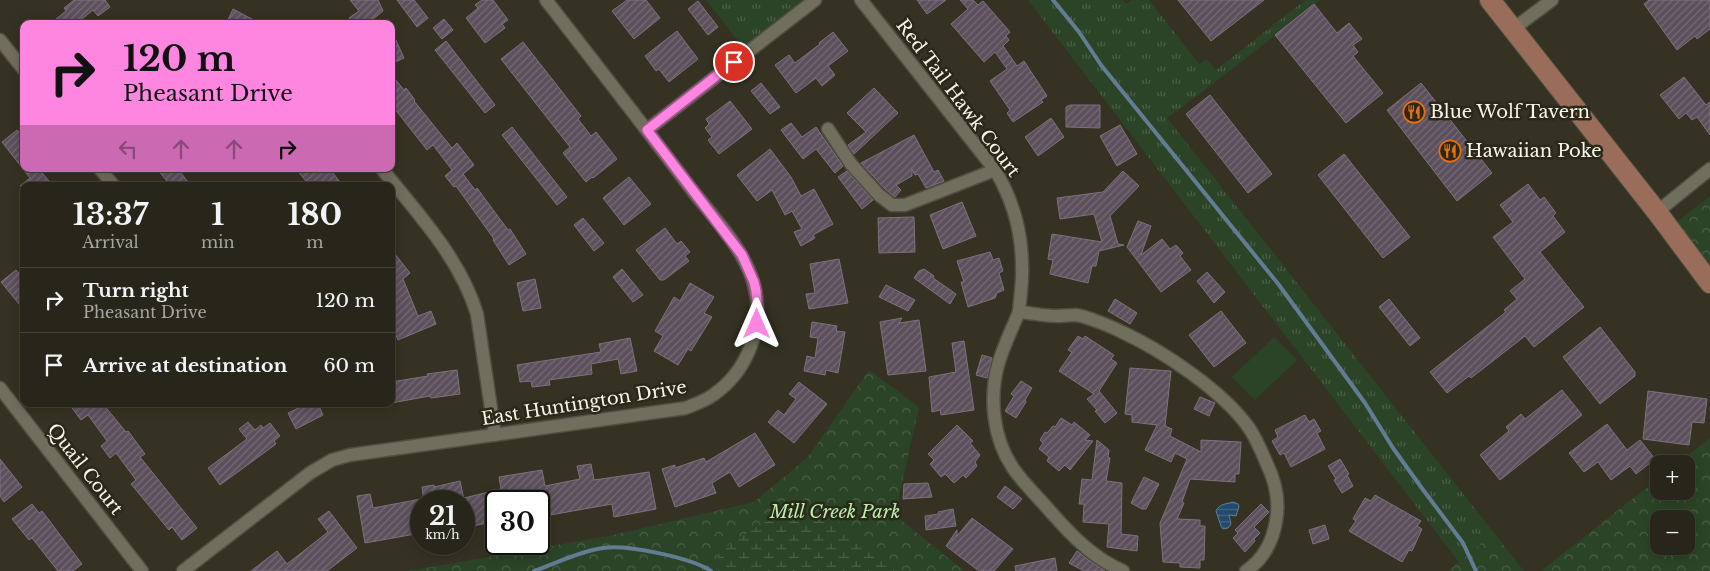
<!DOCTYPE html>
<html lang="en">
<head>
<meta charset="utf-8">
<style>
	body { margin:0; font-family:"Libre Baskerville",serif; background:#302e23; color:#f1f3f6; height:100vh; display:flex; flex-direction:column; font-size:19px; white-space:nowrap }
	* { box-sizing:border-box; margin:0 }
	p { font-size:16px; color:#a5a5a2 }
	.icon { flex:none; width:28px; height:28px; fill:none; stroke:currentColor; stroke-width:2; stroke-linecap:round; stroke-linejoin:round }
	.map { position:relative; flex:1; overflow:hidden }
	.side { position:absolute; left:20px; top:182px; width:375px; height:225px; display:flex; flex-direction:column; background:#28261a; border-radius:10px; box-shadow:0 2px 12px #0003,0 0 0 1px #444339 }
	.side>* { flex:none }
	.hud { position:absolute; left:20px; top:20px; width:375px; height:152px; border-radius:10px; box-shadow:0 2px 12px #0003,0 0 0 1px #444339; background:#fe85e0; color:#111; overflow:hidden }
	.tools { position:absolute; left:1650px; top:455px; display:grid; gap:10px }
	.tools a { display:grid; place-items:center; width:45px; height:45px; border-radius:10px; background:#28261a; box-shadow:0 2px 12px #0003,0 0 0 1px #444339; font-size:25px }
	.speed { position:absolute; left:410px; top:490px; display:flex; gap:10px; font-size:25px; font-weight:700; text-align:center }
	.speed>* { display:grid; place-content:center; width:65px; height:65px; border-radius:50%; background:#28261a; box-shadow:0 2px 12px #0003,0 0 0 1px #444339; line-height:1 }
	.speed small { font-size:12px; font-weight:400 }
	.speed .limit { border:2px solid #111; border-radius:8px; background:#fff; color:#111 }
	.pin { position:absolute; display:grid; place-items:center; width:42px; height:42px; color:#fff; margin:-21px; border:2px solid #fff; border-radius:50%; box-shadow:0 1px 5px #0007 }
	.me { position:absolute; width:55px; margin:-28px; rotate:0deg; stroke-linejoin:round; filter:drop-shadow(0 0 4px #0008) }
	.turn { display:flex; align-items:center; gap:18px; height:105px; padding:0 20px; font-size:22px }
	.turn .icon { width:65px; height:65px; stroke-width:2.5 }
	.turn b { display:block; font-size:35px; line-height:42px }
	.lanes { display:flex; align-items:center; height:48px; padding:0 20px; background:#0003; justify-content:center; gap:25px; direction:ltr }
	.lanes .off { opacity:.35 }
	.eta { display:flex; justify-content:space-evenly; align-items:center; height:85px; text-align:center }
	.eta b { font-size:30px; font-weight:700; line-height:35px }
	ul { padding:0; list-style:none }
	li { display:flex; align-items:center; gap:15px; height:65px; padding:0 20px; border-top:1px solid #444339 }
	li div { flex:1 }
	li b { display:block; font-size:19px }
	li em { font-style:normal }
	.map>svg:first-child { display:block }
	.grass { fill:url(#grass-tufts) }
	.forest { fill:url(#forest-crowns); fill-rule:evenodd }
	.wetland { fill:url(#wetland-marsh) }
	.garden { fill:#2b4427 }
	.water { fill:url(#water-rules); stroke:#627d93 }
	.lines { fill:none; stroke-linecap:round; stroke-linejoin:round }
	.stream { stroke:#627d93; stroke-width:4 }
	.building { fill:url(#building-hatch); stroke:#7e717e }
	.street-casing { stroke:#504f41; stroke-width:15 }
	.primary-casing { stroke:#504f41; stroke-width:22 }
	.street { stroke:#706e5d; stroke-width:12 }
	.primary { stroke:#996d59; stroke-width:20 }
	.route-casing { stroke:#a55692; stroke-width:12 }
	.route { stroke:#fe85e0; stroke-width:9 }
	.labels { text-anchor:middle; stroke-width:5; stroke-linejoin:round; paint-order:stroke }
	.street-label { font-size:18px; fill:#f6f5eb; stroke:#2b2819 }
	.poi-label { font-size:18px; fill:#f6f5eb; stroke:#2b2819; text-anchor:start }
	.park-label { font-size:18px; font-style:italic; fill:#b7efae; stroke:#2b2819 }
</style>
</head>
<body>
<div class="map">
<svg width="1710" height="571" viewBox="0 0 1710 571">
	<defs>
		<pattern id="grass-tufts" width="24" height="20" patternUnits="userSpaceOnUse" patternTransform="scale(1.25)"><rect width="24" height="20" fill="#2b4427"/><path d="M3 7l-1-3M5 7V3M7 7l1-3M15 17l-1-3M17 17v-4M19 17l1-3" fill="none" stroke="#4a6046"/></pattern>
		<pattern id="forest-crowns" width="20" height="18" patternUnits="userSpaceOnUse" patternTransform="scale(1.25)"><rect width="20" height="18" fill="#2b4427"/><path d="M2 6a3 3 0 1 1 6 0M12 15a3 3 0 1 1 6 0" fill="none" stroke="#4a6046"/></pattern>
		<pattern id="wetland-marsh" width="20" height="14" patternUnits="userSpaceOnUse" patternTransform="scale(1.25)"><rect width="20" height="14" fill="#2b4427"/><path d="M1 5h8M5 5V1M11 12h8M15 12V8" fill="none" stroke="#4a6046"/></pattern>
		<pattern id="water-rules" width="6" height="5" patternUnits="userSpaceOnUse" patternTransform="scale(1.25)"><rect width="6" height="5" fill="#224a6d"/><path d="M0 2.5h6" fill="none" stroke="#436582"/></pattern>
		<pattern id="building-hatch" width="6" height="6" patternUnits="userSpaceOnUse" patternTransform="scale(1.25)"><rect width="6" height="6" fill="#5d505d"/><path d="M-1 1l2-2M0 6l6-6M5 7l2-2" fill="none" stroke="#756a74"/></pattern>
	</defs>
	<rect width="100%" height="100%" fill="#353223"/>
	<g class="grass">
		<polygon points="706,0 815,0 747,52"/>
		<polygon points="1028,0 1123,0 1126,4 1132,0 1149,0 1199,64 1206,59 1216,70 1305,0 1320,0 1214,83 1167,118 1494,533 1459,562"/>
	</g>
	<g class="forest">
		<polygon points="1710,196 1710,283 1669,228"/>
		<polygon points="869,370 919,407 895,515 964,571 408,571 609,536 754,502 808,457"/>
		<path d="M1710 438V571H1541L1659 478V491H1686V464H1677ZM1659 519H1686V546H1659Z"/>
		<polygon points="1494,533 1524,571 1448,571"/>
	</g>
	<polygon class="wetland" points="798,513 839,522 903,571 711,571 709,569 727,546 763,523"/>
	<polygon class="garden" points="1274,337 1297,360 1255,400 1232,377"/>
	<path class="water" d="M1233 502 1238 504 1239 506 1236 516 1229 515 1231 524 1228 528 1223 529 1221 526 1216 511C1219 504 1226 504 1233 502Z"/>
	<g class="lines">
		<g class="stream">
			<polyline points="1053,0 1079,32 1101,65 1279,285 1365,403 1393,448 1421,487 1463,543 1476,571"/>
			<path d="M534 571C557 563 580 551 603 548 626 544 692 558 711 571"/>
		</g>
	</g>
	<g class="building">
		<polygon points="74,0 105,0 110,7 98,16 93,10 76,24 50,24 66,11 64,8"/>
		<polygon points="350,0 378,0 383,11 367,24 353,24 349,18 359,11"/>
		<polygon points="397,0 414,0 428,18 417,27"/>
		<polygon points="482,0 493,0 508,20 502,24 505,28 485,43 466,18 478,8 475,5"/>
		<polygon points="627,0 646,0 660,18 634,39 612,11"/>
		<polygon points="917,0 946,0 927,14"/>
		<polygon points="960,0 973,0 978,5 983,1 1010,32 1006,36 1009,40 1003,46 1017,66 1024,61 1047,96 1041,100 1043,102 1013,122 1007,113 1010,110 990,81 1007,69 995,52 984,62 951,24 968,9"/>
		<polygon points="1178,0 1264,0 1211,41"/>
		<polygon points="1649,0 1710,0 1710,29 1697,39 1695,36 1677,50 1644,4"/>
		<polygon points="698,1 718,27 708,35 688,9"/>
		<polygon points="1314,4 1337,33 1349,23 1362,39 1353,45 1358,52 1353,56 1383,93 1346,123 1275,35"/>
		<polygon points="233,9 261,24 226,24"/>
		<polygon points="444,19 453,30 442,39 433,28"/>
		<polygon points="391,29 404,58 391,64"/>
		<polygon points="677,31 698,59 669,82 659,69 656,71 645,56"/>
		<polygon points="833,32 848,51 828,66 835,75 822,86 816,78 796,93 775,65 789,55 795,63 820,44 819,43"/>
		<polygon points="446,41 495,105 485,113 435,50"/>
		<polygon points="523,42 581,116 578,119 591,136 596,132 617,159 593,178 592,177 586,182 563,153 570,147 501,59"/>
		<polygon points="391,74 404,90 406,88 415,100 414,101 452,148 457,143 474,165 463,174 475,190 477,188 508,230 510,229 526,254 509,265 493,240 494,239 456,186 454,187 445,176 452,170 433,145 427,150 391,104"/>
		<polygon points="1684,77 1706,105 1710,102 1710,135 1697,117 1692,120 1686,113 1679,119 1660,95"/>
		<polygon points="761,83 780,107 770,114 751,91"/>
		<polygon points="1421,83 1492,173 1457,201 1387,110"/>
		<polygon points="874,88 898,113 854,154 848,145 866,132 847,113"/>
		<polygon points="1210,95 1272,174 1248,193 1186,114"/>
		<polygon points="730,101 752,129 719,154 708,140 712,137 705,128 709,124 706,119"/>
		<polygon points="1070,105 1100,105 1100,128 1066,127 1066,107"/>
		<polygon points="1051,118 1064,137 1038,156 1025,137"/>
		<polygon points="791,123 802,137 816,127 843,166 835,173 816,149 803,159 781,130"/>
		<polygon points="1120,125 1137,154 1117,166 1100,136"/>
		<polygon points="512,127 567,197 557,205 502,135"/>
		<polygon points="17,130 24,138 24,169 39,169 53,186 20,186 30,178 2,142"/>
		<polygon points="914,135 934,172 938,170 944,181 926,188 918,174 915,175 912,169 912,176 896,185 901,190 895,197 885,189 861,163"/>
		<polygon points="770,149 791,177 801,196 814,189 833,224 813,235 815,238 801,246 794,232 802,229 792,211 785,215 772,190 757,201 737,175"/>
		<polygon points="1344,154 1410,237 1383,258 1318,175"/>
		<polygon points="157,169 178,169 191,186 171,186"/>
		<polygon points="296,169 330,169 343,186 310,186"/>
		<polygon points="847,171 873,200 862,209 838,177"/>
		<polygon points="1123,171 1139,186 1110,216 1118,244 1124,245 1099,251 1096,266 1092,266 1088,283 1050,274 1053,260 1048,259 1052,234 1102,242 1094,214 1060,219 1057,198 1103,192"/>
		<polygon points="629,177 651,204 624,225 603,198"/>
		<polygon points="1528,184 1540,200 1544,197 1556,213 1553,216 1565,232 1540,252 1584,307 1534,347 1525,336 1471,378 1469,376 1447,393 1430,372 1506,312 1504,310 1517,299 1510,291 1525,279 1493,237 1513,222 1500,205"/>
		<polygon points="962,202 976,236 943,249 930,215"/>
		<polygon points="914,217 915,252 879,253 878,218"/>
		<polygon points="583,218 604,243 594,251 574,225"/>
		<polygon points="1138,221 1151,226 1141,255 1162,239 1170,249 1176,245 1183,253 1180,256 1191,270 1161,292 1127,247"/>
		<polygon points="665,228 677,244 681,241 690,252 685,256 689,261 664,280 660,280 636,250"/>
		<polygon points="391,249 410,273 403,279 418,316 431,311 436,324 398,340 391,324 391,318 396,316 391,304"/>
		<polygon points="990,252 993,260 999,258 1003,271 999,273 1004,290 997,293 995,298 968,307 961,282 964,282 957,261"/>
		<polygon points="839,259 848,303 809,309 806,294 815,293 810,264"/>
		<polygon points="622,269 643,295 633,302 613,277"/>
		<polygon points="924,269 934,276 933,278 956,294 950,304 914,278 919,271"/>
		<polygon points="16,270 24,279 24,310 1,282"/>
		<polygon points="1207,272 1225,292 1214,303 1197,281"/>
		<polygon points="535,279 541,308 523,311 517,283"/>
		<polygon points="690,283 714,297 704,313 712,317 691,351 688,349 678,365 654,351 663,336 655,331 674,297 680,301"/>
		<polygon points="886,285 915,300 908,311 879,297"/>
		<polygon points="1115,299 1137,313 1130,324 1108,311"/>
		<polygon points="1389,299 1420,338 1410,346 1379,307"/>
		<polygon points="1221,311 1246,343 1214,367 1189,335"/>
		<polygon points="902,318 899,323 919,320 926,371 888,375 880,322"/>
		<polygon points="812,322 837,326 836,331 845,332 838,373 826,370 825,375 804,371 807,356 815,358 818,338 810,337"/>
		<polygon points="1600,327 1635,372 1635,376 1600,404 1563,357"/>
		<polygon points="1078,336 1083,339 1085,336 1114,355 1111,359 1117,363 1099,391 1117,413 1105,423 1095,411 1097,410 1087,399 1094,394 1059,371 1072,352 1068,350"/>
		<polygon points="630,338 637,371 621,374 618,359 591,364 592,374 549,380 550,385 532,387 531,381 520,382 517,365 601,352 599,344"/>
		<polygon points="964,341 974,410 941,415 940,410 932,412 929,377 956,372 952,343"/>
		<polygon points="982,355 992,358 987,378 976,375"/>
		<polygon points="1130,368 1171,371 1165,426 1172,429 1170,436 1201,452 1201,440 1241,442 1239,474 1235,474 1235,482 1190,479 1182,502 1184,503 1177,519 1200,520 1200,526 1205,526 1204,560 1200,560 1200,568 1180,567 1180,563 1163,562 1160,523 1187,459 1175,453 1171,462 1145,450 1157,425 1132,422 1132,415 1125,414"/>
		<polygon points="457,370 460,394 431,398 430,396 391,403 391,382 428,376 427,374"/>
		<polygon points="1021,381 1032,388 1025,400 1026,402 1016,418 1005,411 1014,396 1011,394"/>
		<polygon points="799,382 827,404 794,443 768,422 778,410 784,415 796,399 789,394"/>
		<polygon points="1562,390 1582,415 1500,480 1480,455 1509,431 1506,427 1521,414 1525,419"/>
		<polygon points="1648,391 1707,399 1704,423 1692,422 1689,445 1643,439"/>
		<polygon points="1200,397 1215,403 1209,416 1194,409"/>
		<polygon points="77,404 103,404 126,432 128,431 145,454 140,457 197,528 182,540 172,527 169,530 131,484 136,480 116,453 110,458 101,446 107,441 88,415 81,420 72,408"/>
		<polygon points="307,404 318,404 323,415 296,429 288,413"/>
		<polygon points="1305,415 1309,422 1314,419 1321,431 1317,433 1325,449 1291,467 1284,453 1280,455 1272,441 1278,437 1275,430"/>
		<polygon points="1061,418 1072,425 1074,422 1090,435 1085,440 1093,441 1070,470 1065,465 1059,471 1047,461 1049,457 1039,449 1043,443 1040,440 1045,432 1047,433 1053,426 1055,427"/>
		<polygon points="248,422 255,430 261,425 263,428 270,423 280,436 274,441 276,444 220,485 208,468 247,439 239,429"/>
		<polygon points="1607,424 1627,450 1640,440 1655,459 1636,474 1630,466 1611,480 1598,462 1584,472 1569,453"/>
		<polygon points="957,425 973,441 970,443 980,455 975,462 977,466 966,478 963,475 954,483 945,474 941,477 930,464 934,460 928,454"/>
		<polygon points="755,433 775,465 739,487 730,472 712,483 716,493 675,507 662,469 675,465 675,468 704,458 706,462"/>
		<polygon points="1097,440 1109,450 1108,457 1110,458 1106,481 1122,483 1121,534 1138,536 1137,551 1107,547 1109,524 1083,522 1084,504 1079,504 1082,479 1092,480"/>
		<polygon points="0,459 22,487 4,502 0,496"/>
		<polygon points="1340,459 1349,474 1347,475 1353,486 1342,493 1334,480 1336,479 1328,466"/>
		<polygon points="591,464 594,480 649,472 656,509 614,517 612,504 550,515 549,514 539,515 539,501 496,501 496,521 464,528 464,501 424,501 422,487 434,485 434,487 460,481 464,500 464,498 501,489 499,477 542,470 545,486 580,479 577,466"/>
		<polygon points="1144,477 1159,484 1146,509 1142,509 1131,503"/>
		<polygon points="928,483 932,497 903,499 904,484"/>
		<polygon points="1005,486 1022,499 1013,509 997,497"/>
		<polygon points="370,494 373,508 421,499 421,533 365,543 357,496"/>
		<polygon points="1375,495 1421,521 1417,526 1422,529 1412,551 1409,550 1402,562 1349,531 1356,521 1353,519 1365,498 1371,501"/>
		<polygon points="32,504 39,513 42,511 82,564 73,571 58,571 32,538 29,540 12,519"/>
		<polygon points="1261,504 1269,512 1254,527 1260,533 1254,539 1255,541 1245,552 1233,538 1238,533 1235,530"/>
		<polygon points="953,509 956,526 926,530 925,516 939,514 938,512"/>
		<polygon points="329,511 357,548 327,571 251,571 277,551 287,564 328,532 318,519"/>
		<polygon points="972,518 1013,549 994,571 979,571 946,546 957,530 957,536"/>
		<polygon points="1325,525 1329,539 1313,544 1309,530"/>
		<polygon points="1077,551 1087,559 1105,571 1084,571 1069,563"/>
		<polygon points="1055,558 1057,571 1016,571 1015,566"/>
	</g>
	<g class="lines">
		<g class="street-casing">
			<g id="street">
				<path d="M861 0 995 170C1013 200 1022 231 1022 266 1023 281 1020 297 1019 312"/>
				<polyline points="1513,29 1552,0"/>
				<polyline points="0,40 24,70"/>
				<polyline points="828,129 851,164 879,195 892,205 905,205 995,170"/>
				<polyline points="647,130 815,0"/>
				<polyline points="100,169 114,186"/>
				<path d="M382 169C418 214 460 258 477 314L495 435"/>
				<polyline points="1657,212 1710,169"/>
				<polyline points="0,388 142,571"/>
				<path d="M183 571 310 473 332 460 350 455 686 408C695 404 705 401 713 395 748 371 765 326 754 285 745 250 714 218 692 190 644 126 595 63 546 0"/>
				<path d="M1123 571C1093 558 1071 535 1050 511 1038 497 1023 483 1013 468 993 439 989 398 998 365 1003 347 1012 329 1019 312 1032 313 1044 316 1057 316 1063 316 1070 315 1076 315 1086 316 1112 327 1122 332 1163 351 1223 391 1249 428 1256 438 1261 450 1266 462 1275 480 1280 500 1276 521 1273 541 1263 560 1246 571"/>
			</g>
		</g>
		<g class="primary-casing">
			<polyline id="primary" points="1490,0 1657,212 1710,283"/>
		</g>
		<use href="#street" class="street"/>
		<use href="#primary" class="primary"/>
	</g>
	<g class="lines">
		<g class="route-casing">
			<polyline id="route" points="734,62 647,130 742,255 754,282 756,291 758,313 757,324"/>
		</g>
		<use href="#route" class="route"/>
	</g>
	<defs>
		<g id="restaurant-ring" transform="scale(1.125)"><circle r="9.5" fill="#2b2819" stroke="#e8710a" stroke-width="1.5"/><path d="M-5-6h1v4h1v-4h1v4h1v-4h1v5L-1.5 .5V6h-2V.5L-5-1ZM5-6V6H3V1.5H1.5Q1.5-4 5-6Z" fill="#e8710a"/></g>
	</defs>
	<g fill-rule="evenodd">
		<use href="#restaurant-ring" x="1414" y="112"/>
		<use href="#restaurant-ring" x="1450" y="151"/>
	</g>
	<g class="labels">
		<g class="street-label">
			<text transform="translate(958 98) rotate(53)" y="6">Red Tail Hawk Court</text>
			<text transform="translate(584 403) rotate(-9)" y="6">East Huntington Drive</text>
			<text transform="translate(85 469) rotate(52)" y="6">Quail Court</text>
		</g>
		<g class="poi-label">
			<text x="1430" y="118">Blue Wolf Tavern</text>
			<text x="1466" y="157">Hawaiian Poke</text>
		</g>
		<g class="park-label">
			<text x="835" y="518">Mill Creek Park</text>
		</g>
	</g>
</svg>
<div class="tools">
<a>+</a>
<a>−</a>
</div>
<div class="speed"><div>21<small>km/h</small></div><div class="limit">30</div></div>
<div class="pin" style="left:734px;top:62px;background:#d93025"><svg class="icon" aria-label="arrive" viewBox="0 0 24 24"><path d="M6 21V4h12l-3 4 3 4H6"/></svg></div>
<svg class="me" style="left:757px;top:324px" viewBox="-20 -20 40 40"><path d="M0-17L14 15 0 8-14 15z" fill="#fe85e0" stroke="#fff" stroke-width="4"/></svg>
<div class="hud">
<div class="turn"><svg class="icon" aria-label="right" viewBox="0 0 24 24"><path d="M7 20v-9h11M14 6l5 5-5 5"/></svg><div><b>120 m</b>Pheasant Drive</div></div>
<div class="lanes"><svg class="icon off" aria-label="left" viewBox="0 0 24 24"><path d="M17 20v-9H6M10 6l-5 5 5 5"/></svg><svg class="icon off" aria-label="ahead" viewBox="0 0 24 24"><path d="M12 20V5M6 11l6-6 6 6"/></svg><svg class="icon off" aria-label="ahead" viewBox="0 0 24 24"><path d="M12 20V5M6 11l6-6 6 6"/></svg><svg class="icon" aria-label="right" viewBox="0 0 24 24"><path d="M7 20v-9h11M14 6l5 5-5 5"/></svg></div>
</div>
<section class="side">
<div class="eta">
<div><b>13:37</b><p>Arrival</p></div>
<div><b>1</b><p>min</p></div>
<div><b>180</b><p>m</p></div>
</div>
<ul>
<li><svg class="icon" aria-label="right" viewBox="0 0 24 24"><path d="M7 20v-9h11M14 6l5 5-5 5"/></svg><div><b>Turn right</b><p>Pheasant Drive</p></div><em>120 m</em></li>
<li><svg class="icon" aria-label="arrive" viewBox="0 0 24 24"><path d="M6 21V4h12l-3 4 3 4H6"/></svg><div><b>Arrive at destination</b></div><em>60 m</em></li>
</ul>
</section>
</div>
</body>
</html>
